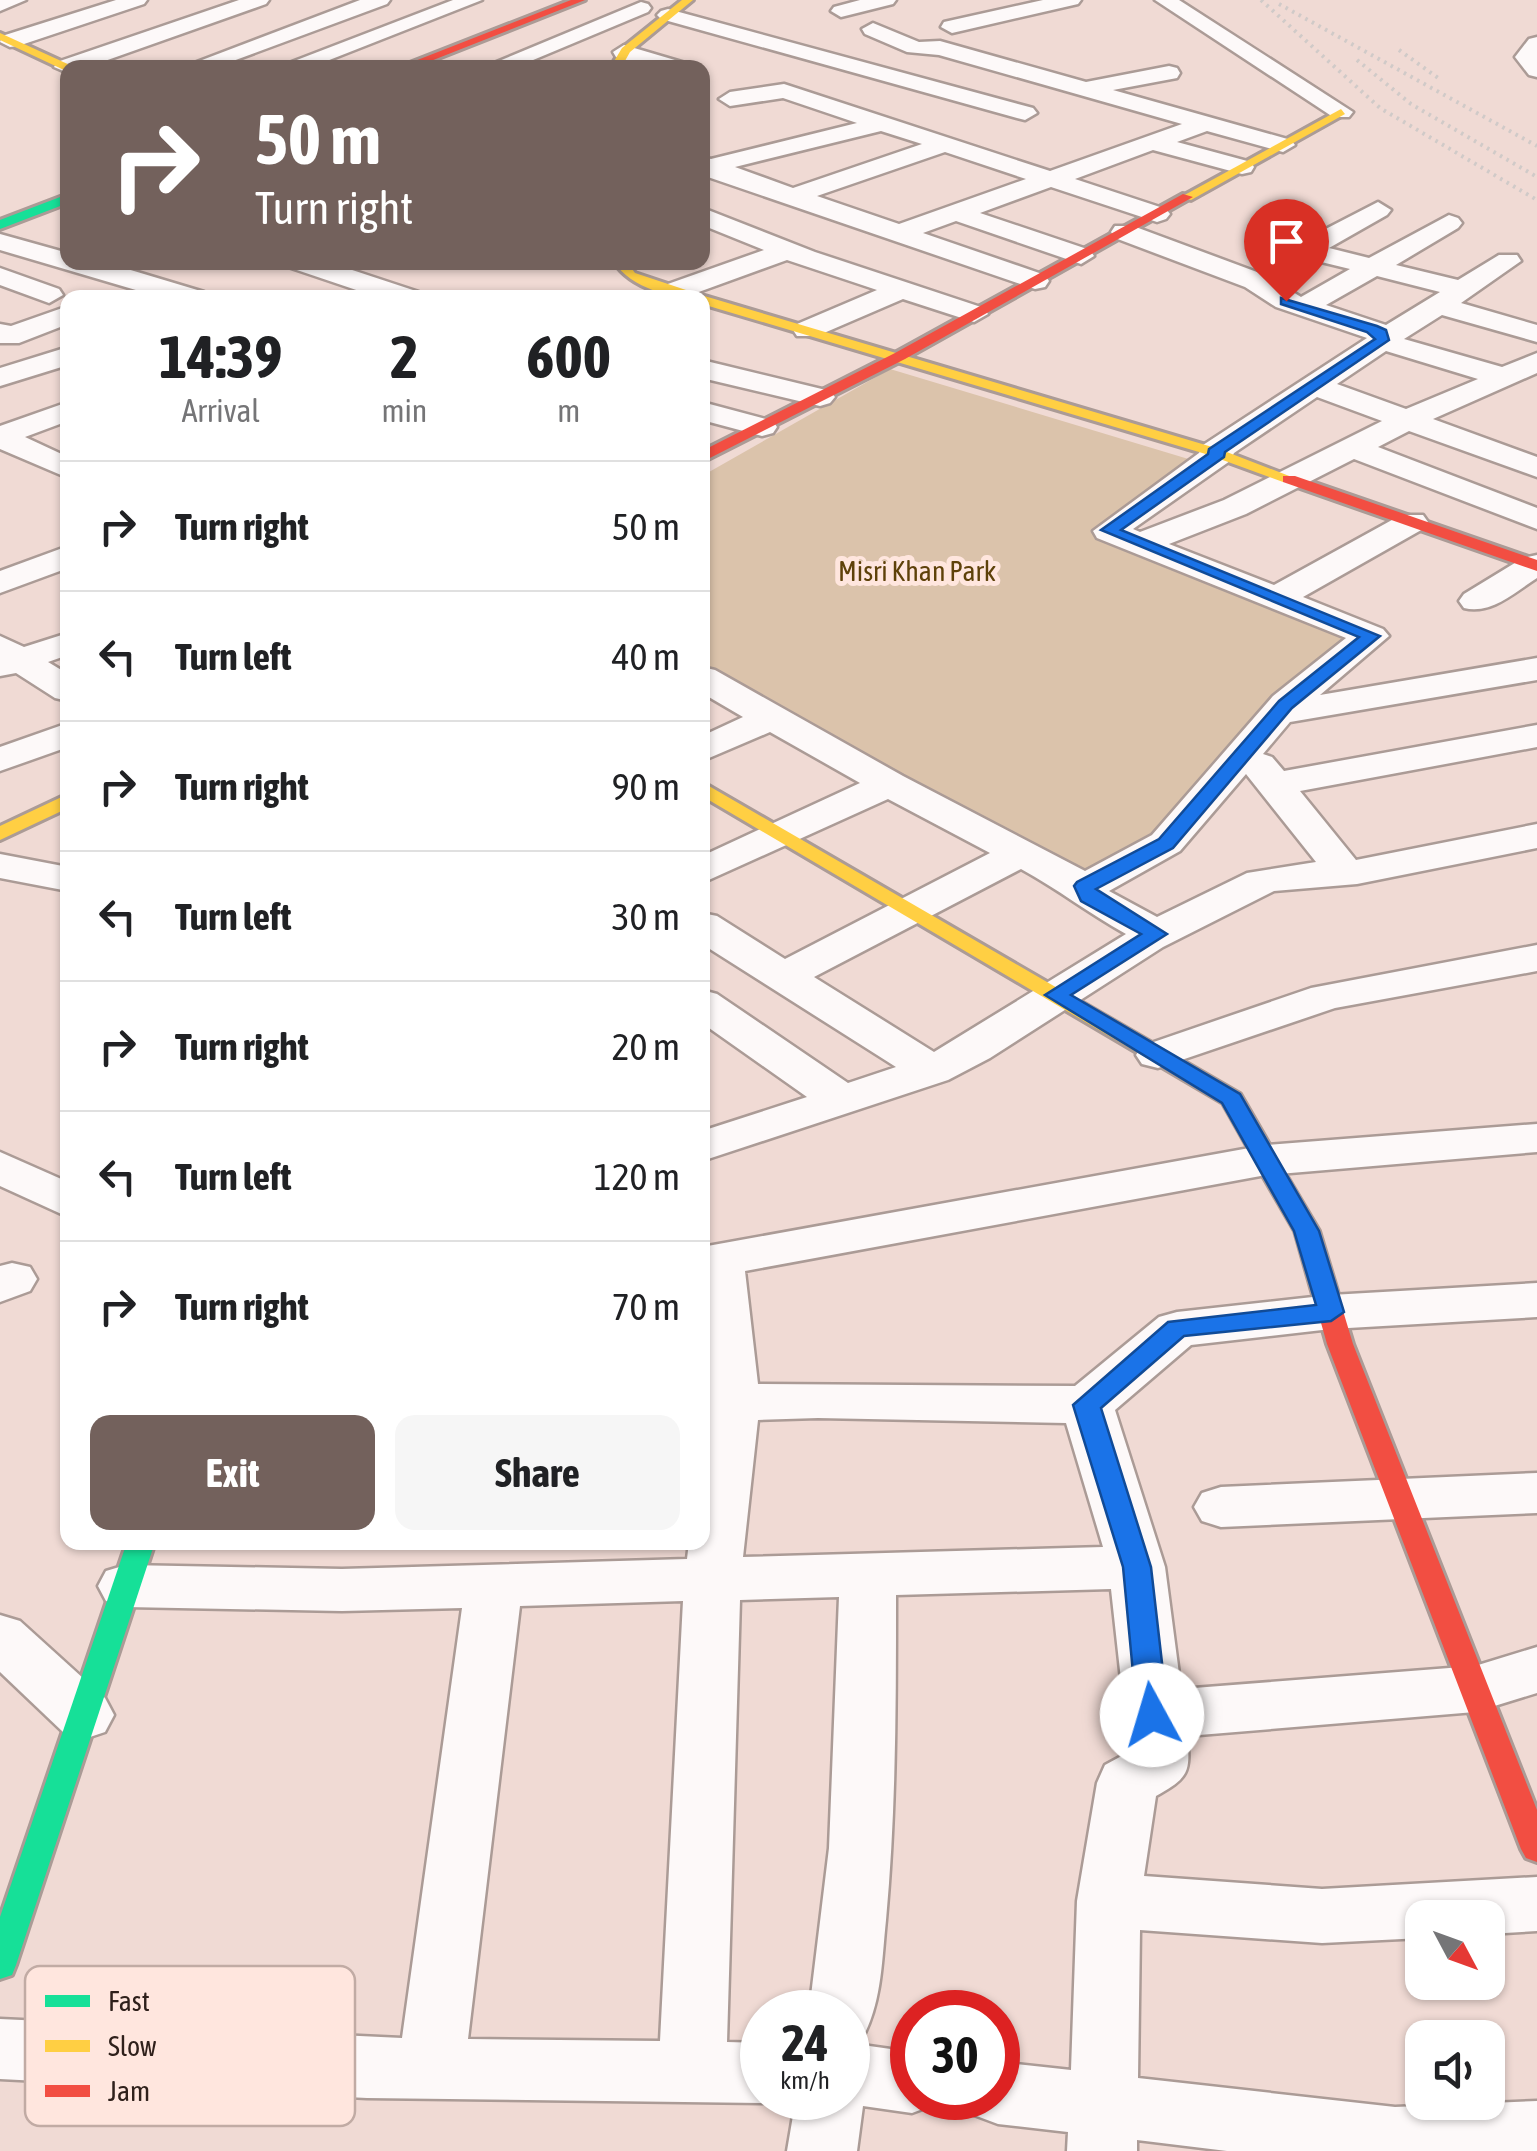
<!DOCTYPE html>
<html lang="en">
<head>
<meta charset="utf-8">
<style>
	body { margin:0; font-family:"Asap Condensed",sans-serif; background:#f6f6f6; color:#202124; height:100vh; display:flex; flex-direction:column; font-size:38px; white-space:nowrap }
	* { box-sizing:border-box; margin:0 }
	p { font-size:32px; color:#757577 }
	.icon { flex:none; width:55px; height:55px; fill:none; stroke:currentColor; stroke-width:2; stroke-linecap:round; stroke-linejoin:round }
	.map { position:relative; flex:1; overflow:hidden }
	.details { position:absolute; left:60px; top:290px; width:650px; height:1260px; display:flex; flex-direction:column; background:#fff; border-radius:20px; box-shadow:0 2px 8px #0004 }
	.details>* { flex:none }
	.hud { position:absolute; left:60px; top:60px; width:650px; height:210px; border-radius:20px; box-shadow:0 2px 8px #0004; background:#73615c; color:#fff; overflow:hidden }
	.needle { width:65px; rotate:131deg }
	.tools { position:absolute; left:1405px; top:1900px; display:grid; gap:20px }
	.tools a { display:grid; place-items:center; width:100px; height:100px; border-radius:20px; background:#fff; box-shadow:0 2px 8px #0004; font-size:50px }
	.speed { position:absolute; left:740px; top:1990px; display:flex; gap:20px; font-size:50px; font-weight:700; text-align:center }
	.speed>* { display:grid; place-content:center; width:130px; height:130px; border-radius:50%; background:#fff; box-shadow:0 2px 8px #0004; line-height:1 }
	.speed small { font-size:25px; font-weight:400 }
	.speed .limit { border:15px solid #d22; background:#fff; color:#111 }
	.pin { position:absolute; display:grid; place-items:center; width:85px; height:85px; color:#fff; margin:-102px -42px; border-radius:50% 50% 50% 0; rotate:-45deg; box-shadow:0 0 10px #0007 }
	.pin .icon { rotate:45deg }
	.me { position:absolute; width:110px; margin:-55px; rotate:354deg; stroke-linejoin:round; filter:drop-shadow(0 0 8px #0008) }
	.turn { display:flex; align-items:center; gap:35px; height:210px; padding:0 30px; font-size:45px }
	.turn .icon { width:130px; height:130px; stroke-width:2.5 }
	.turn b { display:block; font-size:70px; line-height:85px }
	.eta { display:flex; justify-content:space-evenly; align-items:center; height:170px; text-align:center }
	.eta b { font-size:60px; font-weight:700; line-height:70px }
	.button { display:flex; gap:20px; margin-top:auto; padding:20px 30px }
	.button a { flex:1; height:115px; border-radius:20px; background:#73615c; color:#fff; font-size:40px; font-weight:700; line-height:115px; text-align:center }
	.button a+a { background:#f6f6f6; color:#202124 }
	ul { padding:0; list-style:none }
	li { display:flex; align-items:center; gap:30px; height:130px; padding:0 30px; border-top:2px solid #e0e0e0 }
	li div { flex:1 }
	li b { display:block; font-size:38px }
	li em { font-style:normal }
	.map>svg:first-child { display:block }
	.green { fill:#dbc3ab }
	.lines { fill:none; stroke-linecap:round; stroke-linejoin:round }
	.street-casing { stroke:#ab9b96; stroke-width:5 }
	.fast-casing { stroke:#ab9b96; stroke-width:6 }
	.slow-casing { stroke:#ab9b96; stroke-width:6 }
	.jam-casing { stroke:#ab9b96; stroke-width:6 }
	.street { fill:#fdf9f9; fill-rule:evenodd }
	.fast { fill:#16e098; fill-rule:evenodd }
	.slow { fill:#ffcf43; fill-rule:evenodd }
	.jam { fill:#f24e42; fill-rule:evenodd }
	.rail { stroke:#d0cac8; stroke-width:4; stroke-dasharray:2.5 5; stroke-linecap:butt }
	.route { fill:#1a73e8; stroke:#114b97; stroke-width:2.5 }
	.labels { text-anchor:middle; stroke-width:10; stroke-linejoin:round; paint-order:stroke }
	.far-park-label { font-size:28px; fill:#5e4109; stroke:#ffe6de }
	.key { fill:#ffe6de; stroke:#c1aba4; stroke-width:2.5 }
	.key-label { font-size:28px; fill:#2f201b }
</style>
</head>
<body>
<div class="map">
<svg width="1537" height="2151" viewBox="0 0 1537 2151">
	<rect width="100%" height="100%" fill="#f0dad4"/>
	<polygon class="green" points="890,369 1195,461 1101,529 1357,636 1165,829 1084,876 703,665 702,476"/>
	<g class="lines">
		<g class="street-casing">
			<g id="street">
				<polygon points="0,0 26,0 0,11"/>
				<polygon points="116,0 147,0 144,4 18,46 10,47 0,42 2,36"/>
				<polygon points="239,0 269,0 266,4 85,68 68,68 68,73 54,67 57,62"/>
				<polygon points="360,0 390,0 387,4 214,68 181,68"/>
				<polygon points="453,0 482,0 309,68 276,68"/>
				<polygon points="860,0 896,0 893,4 841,17 831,11 834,7"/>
				<polygon points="1043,0 1081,0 1078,4 952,33 941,27 944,22"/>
				<polygon points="1155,0 1179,0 1353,112 1349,117 1333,117"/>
				<polygon points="641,2 648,4 651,8 648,12 514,68 482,68"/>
				<polygon points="668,9 1033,108 1037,113 1025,120 1017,118 661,19 657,15 661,11"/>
				<path d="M873 23 919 42 940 41 1086 82 1169 66 1177 68 1180 73 1177 78 1113 90 1291 140 1295 145 1283 152 1207 131 1177 142 1251 162 1254 167 1251 172 1242 174 1153 150 1075 179 1166 209 1170 214 1166 219 1157 222 1051 187 980 213 1090 250 1094 256 1081 264 956 221 923 233 1045 275 1049 281 1045 287 1035 289 702 175V157L711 159 857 123 783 98 730 106 719 99 730 92 784 84 1050 171 1182 124 939 55 907 52 865 34 862 29ZM881 131 922 144 793 188 735 167ZM945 152 1026 179 899 224 817 196Z"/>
				<polygon points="1537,37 1537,77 1529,75 1515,57 1529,39"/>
				<polygon points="624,45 685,63 688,68 652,68 616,57 613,52"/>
				<path d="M1378 202 1391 210 1387 215 1329 248 1369 258 1449 215 1458 218 1462 223 1458 228 1396 265 1458 280 1499 255H1517L1521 261 1461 303 1537 325V342L1442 315 1404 339 1502 367 1537 353V373L1433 419 1537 457V477L1409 431 1378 447 1537 508V529L1354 459 1246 514 1169 544 1274 585 1401 515H1423L1428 522 1423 529 1303 597 1383 629 1389 636 1320 695 1537 658V680L1290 722 1263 754 1272 757 1284 771 1537 725V747L1300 791 1356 860 1537 824V848L1357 884 1274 891 1163 947 990 1058 948 1080 702 1161V1131L807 1097 702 1023V990L717 994 848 1083 896 1067 702 944V913L717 916 785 959 990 853 888 799 702 883V856L860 783 770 732 702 761V736L743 717 702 693V667L715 670 903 776 1085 871 1152 835 1273 696 1346 638 1097 538 1093 531 1199 453 1203 445 1367 338 1276 307 1245 287 1115 238 1111 232 1115 226H1133L1265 275 1301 297 1350 269 1309 259 1294 264 1285 262 1281 256 1285 250ZM1377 276 1440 292 1386 325 1326 305ZM1386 351 1478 379 1406 409 1337 384ZM1317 397 1382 421 1224 500 1140 532 1133 529 1230 461 1234 453ZM1246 774 1316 862 1247 873 1157 917 1109 891 1180 851ZM1021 869C1058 889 1088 913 1126 934L934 1052 814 977Z"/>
				<polygon points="708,210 815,252 984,308 988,314 974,322 903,299 817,336 797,336 793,330 797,324 877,290 787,260 685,297 665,297 661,291 665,285 764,250 702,225 702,212"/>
				<polygon points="0,234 68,253 68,262 104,262 204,292 207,298 163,298 0,250"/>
				<polygon points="287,262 328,262 419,292 422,298 380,298 291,268"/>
				<polygon points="0,268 59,289 63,295 49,303 0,285"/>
				<polygon points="68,306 68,324 19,343 0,343 0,324 11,326"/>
				<polygon points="68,347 68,365 0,386 0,368"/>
				<polygon points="702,360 830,391 835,397 830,403 820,406 702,378"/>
				<polygon points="68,402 68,421 25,437 68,457 68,478 0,449 0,426"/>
				<polygon points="702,402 773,421 777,427 773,433 762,436 702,420"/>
				<polygon points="68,546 68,568 0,593 0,571"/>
				<path d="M1537 555V578C1515 592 1491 615 1464 608L1459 601 1464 594 1523 558Z"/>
				<polygon points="68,633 68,655 48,662 68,674 68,701 55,698 16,673 0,676 0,636 24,647"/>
				<polygon points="68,723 68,747 0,771 0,747"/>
				<polygon points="0,854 68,867 68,891 0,878"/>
				<polygon points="1537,945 1537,971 1335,1008 1158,1068 1142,1064 1136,1055 1142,1046 1311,988"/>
				<path d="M1537 1124V1152L1266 1175 745 1271 758 1384 1075 1386 1159 1317 1177 1312 1331 1295 1537 1283V1317L1331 1329 1191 1345 1115 1410 1165 1567 1181 1689 1475 1666 1537 1647V1693L1475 1712 1187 1736C1191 1773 1188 1778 1156 1796L1144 1876 1322 1889 1537 1877V1931L1488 1934V1918H1422V1938L1322 1943 1140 1930 1138 2078 1395 2107 1537 2101V2151H1227L1137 2140V2151H1067L1068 2132 998 2124 974 2115 966 2098H998V2062L1071 2070 1077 1901 1097 1783 1105 1765 1129 1752 1111 1589 896 1595C896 1703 896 1812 886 1920 882 1958 882 1998 865 2033L848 2039V2012H809L829 1848 839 1597 740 1600 727 2042 762 2043V2098H778L762 2103 367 2098 0 2079V2019L402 2038 462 1608 342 1611 126 1607 106 1601 98 1586 106 1571 126 1565 342 1569 687 1559 689 1542H702V1386L706 1385 702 1247 1266 1145ZM818 1418 1066 1423 1103 1547 743 1557 758 1420ZM683 1601 660 2041 468 2039 520 1606Z"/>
				<polygon points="0,1152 68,1182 68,1217 0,1186"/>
				<polygon points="12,1263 30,1267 37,1279 30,1291 0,1302 0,1266"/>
				<polygon points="1537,1473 1537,1513 1221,1527 1202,1521 1194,1507 1202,1493 1221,1487"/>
				<polygon points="0,1615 20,1621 105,1698 114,1715 105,1732 84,1739 63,1732 0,1672"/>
				<polygon points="848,2043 912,2052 912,2098 939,2098 936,2104 912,2113 863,2106 857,2151 787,2151 796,2098 848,2098"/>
			</g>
		</g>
		<g class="fast-casing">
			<g id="fast">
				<polygon points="68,194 68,203 0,229 0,220"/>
				<polygon points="127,1542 155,1542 16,1965 12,1975 0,1979 0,1917"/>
			</g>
		</g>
		<g class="slow-casing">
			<g id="slow">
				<polygon points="682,0 693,0 630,52 621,68 610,68 622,48"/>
				<polygon points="0,33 72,66 73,68 64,70 0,40"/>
				<polygon points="1341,109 1345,114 1191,200 1181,197"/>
				<path d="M614 262H627L635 273 701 295 1219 449 1297 479 1283 482 1209 455 702 304V298C671 298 632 289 614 262Z"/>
				<polygon points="702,782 1240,1094 1278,1160 1274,1165 1258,1165 1223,1103 702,796"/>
				<polygon points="68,794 68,808 0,840 0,826"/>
			</g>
		</g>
		<g class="jam-casing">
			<g id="jam">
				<polygon points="571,0 585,0 413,68 397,68"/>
				<polygon points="1183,194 1193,197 905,359 702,462 702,451 895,353"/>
				<polygon points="1283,476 1295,476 1537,560 1537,571 1283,482"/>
				<polygon points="1266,1153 1274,1155 1319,1231 1353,1344 1537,1810 1537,1862 1526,1858 1521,1849 1327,1344 1295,1231 1254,1160"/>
			</g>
		</g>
		<use href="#street" class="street"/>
		<use href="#fast" class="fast"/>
		<use href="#slow" class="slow"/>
		<use href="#jam" class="jam"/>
		<g class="rail">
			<polyline points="1261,0 1380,108 1537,200"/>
			<polyline points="1279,4 1537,146"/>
			<polyline points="1399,50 1441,80"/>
			<polyline points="1357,60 1411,104 1537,177"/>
		</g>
	</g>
	<polygon class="route" points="1281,298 1377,326 1386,330 1389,340 1225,452 1224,457 1121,530 1380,636 1292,708 1173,848 1096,889 1167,934 1071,995 1240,1094 1319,1231 1344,1312 1331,1321 1184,1336 1101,1408 1151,1567 1168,1715 1163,1724 1152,1727 1142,1724 1137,1715 1123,1567 1073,1405 1168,1322 1316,1305 1294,1231 1222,1103 1045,995 1141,934 1081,901 1074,886 1077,882 1159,839 1279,701 1359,637 1101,530 1208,454 1209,449 1375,339 1367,332 1281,304"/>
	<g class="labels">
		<g class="far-park-label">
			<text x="917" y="581">Misri Khan Park</text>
		</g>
	</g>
	<rect x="25" y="1966" width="330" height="160" rx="15" class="key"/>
	<rect x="45" y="1995" width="45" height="12" fill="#16e098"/>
	<rect x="45" y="2040" width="45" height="12" fill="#ffcf43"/>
	<rect x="45" y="2085" width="45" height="12" fill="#f24e42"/>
	<g class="key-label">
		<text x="108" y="2011">Fast</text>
		<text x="108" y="2056">Slow</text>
		<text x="108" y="2101">Jam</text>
	</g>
</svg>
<div class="tools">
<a><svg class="needle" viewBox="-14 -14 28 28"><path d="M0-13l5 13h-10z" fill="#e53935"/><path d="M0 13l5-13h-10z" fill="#757577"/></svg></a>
<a><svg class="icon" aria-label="sound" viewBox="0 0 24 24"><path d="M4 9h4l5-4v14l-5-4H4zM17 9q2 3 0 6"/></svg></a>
</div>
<div class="speed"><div>24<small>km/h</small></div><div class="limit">30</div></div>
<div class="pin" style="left:1286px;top:301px;background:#d93025"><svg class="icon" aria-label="arrive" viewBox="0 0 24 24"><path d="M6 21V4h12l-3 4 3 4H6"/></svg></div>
<svg class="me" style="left:1152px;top:1715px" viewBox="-20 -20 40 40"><circle r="19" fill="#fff"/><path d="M0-13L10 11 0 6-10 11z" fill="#1a73e8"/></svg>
<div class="hud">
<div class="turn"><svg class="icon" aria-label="right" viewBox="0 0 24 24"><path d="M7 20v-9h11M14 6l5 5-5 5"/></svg><div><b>50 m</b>Turn right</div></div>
</div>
<section class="details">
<div class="eta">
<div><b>14:39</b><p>Arrival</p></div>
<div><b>2</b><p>min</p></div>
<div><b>600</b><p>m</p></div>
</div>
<ul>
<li><svg class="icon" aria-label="right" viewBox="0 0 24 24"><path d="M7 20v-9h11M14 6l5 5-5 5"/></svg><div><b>Turn right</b></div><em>50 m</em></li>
<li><svg class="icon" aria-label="left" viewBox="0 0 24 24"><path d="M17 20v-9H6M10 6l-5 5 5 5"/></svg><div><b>Turn left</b></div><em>40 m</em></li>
<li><svg class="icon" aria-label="right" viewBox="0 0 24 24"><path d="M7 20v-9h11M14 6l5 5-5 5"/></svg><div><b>Turn right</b></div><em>90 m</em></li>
<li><svg class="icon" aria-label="left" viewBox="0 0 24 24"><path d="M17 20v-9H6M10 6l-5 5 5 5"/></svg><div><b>Turn left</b></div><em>30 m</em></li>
<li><svg class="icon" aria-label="right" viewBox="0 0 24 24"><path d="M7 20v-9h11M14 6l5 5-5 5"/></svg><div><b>Turn right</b></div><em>20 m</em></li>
<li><svg class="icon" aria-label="left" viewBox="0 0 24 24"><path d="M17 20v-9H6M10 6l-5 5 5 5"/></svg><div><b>Turn left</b></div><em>120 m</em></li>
<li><svg class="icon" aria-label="right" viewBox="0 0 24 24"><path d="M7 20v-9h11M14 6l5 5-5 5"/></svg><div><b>Turn right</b></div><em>70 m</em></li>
</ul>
<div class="button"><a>Exit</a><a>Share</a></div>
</section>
</div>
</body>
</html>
